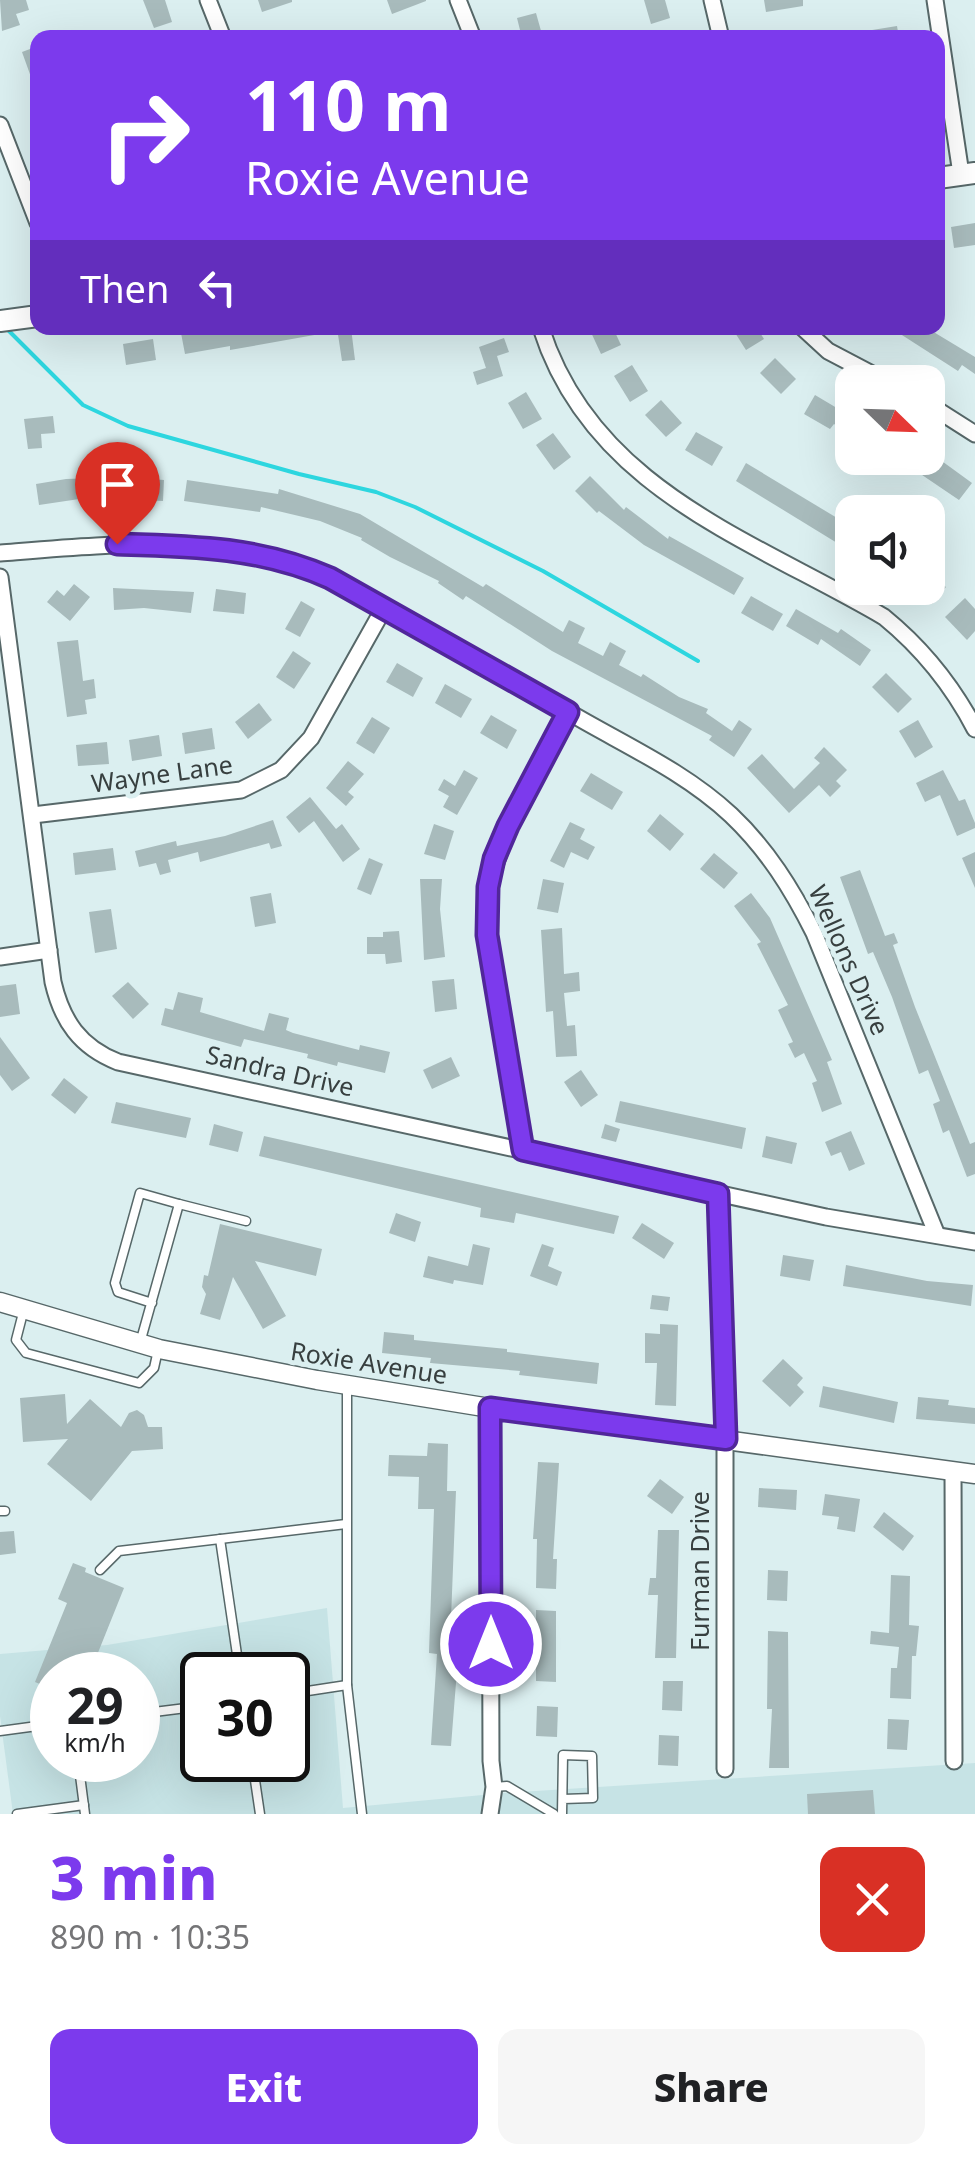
<!DOCTYPE html>
<html lang="en">
<head>
<meta charset="utf-8">
<style>
	body { margin:0; font-family:"Noto Sans",sans-serif; background:#f6f6f6; color:#202124; height:100vh; display:flex; flex-direction:column; font-size:38px; white-space:nowrap }
	* { box-sizing:border-box; margin:0 }
	p { font-size:32px; color:#757577 }
	.icon { flex:none; width:55px; height:55px; fill:none; stroke:currentColor; stroke-width:2; stroke-linecap:round; stroke-linejoin:round }
	.map { position:relative; height:1814px; overflow:hidden }
	.sheet { display:flex; flex-direction:column; background:#fff; flex:1 }
	.sheet>* { flex:none }
	.banner { position:absolute; left:30px; top:30px; width:915px; height:305px; border-radius:20px; box-shadow:0 10px 40px #0002; background:#7c3aed; color:#fff; overflow:hidden }
	.needle { width:65px; rotate:113deg }
	.tools { position:absolute; left:835px; top:365px; display:grid; gap:20px }
	.tools a { display:grid; place-items:center; width:110px; height:110px; border-radius:20px; background:#fff; box-shadow:0 10px 40px #0002; font-size:50px }
	.speed { position:absolute; left:30px; top:1652px; display:flex; gap:20px; font-size:50px; font-weight:700; text-align:center }
	.speed>* { display:grid; place-content:center; width:130px; height:130px; border-radius:50%; background:#fff; box-shadow:0 10px 40px #0002; line-height:1 }
	.speed small { font-size:25px; font-weight:400 }
	.speed .limit { border:5px solid #111; border-radius:15px; background:#fff; color:#111 }
	.pin { position:absolute; display:grid; place-items:center; width:85px; height:85px; color:#fff; margin:-102px -42px; border-radius:50% 50% 50% 0; rotate:-45deg; box-shadow:0 0 10px #0007 }
	.pin .icon { rotate:45deg }
	.me { position:absolute; width:110px; margin:-55px; rotate:0deg; stroke-linejoin:round; filter:drop-shadow(0 0 8px #0008) }
	.turn { display:flex; align-items:center; gap:35px; height:210px; padding:0 50px; font-size:45px }
	.turn .icon { width:130px; height:130px; stroke-width:2.5 }
	.turn b { display:block; font-size:70px; line-height:85px }
	.then { display:flex; align-items:center; height:95px; padding:0 50px; background:#0003; gap:20px; font-size:38px }
	.round { display:grid; place-items:center; flex:none; width:105px; height:105px; border-radius:20px; background:#f6f6f6 }
	.headline { display:flex; align-items:center; justify-content:space-between; height:170px; padding:0 50px }
	h1 { font-size:60px; font-weight:800; line-height:75px; color:#7c3aed }
	.primary-button { display:flex; gap:20px; margin-top:auto; padding:20px 50px }
	.primary-button a { flex:1; height:115px; border-radius:20px; background:#7c3aed; color:#fff; font-size:40px; font-weight:800; line-height:115px; text-align:center }
	.primary-button a+a { background:#f6f6f6; color:#202124 }
	.map>svg:first-child { display:block }
	.built { fill:#c6e3e5; fill-rule:evenodd }
	.lines { fill:none; stroke-linecap:round; stroke-linejoin:round }
	.stream { stroke:#2dd6df; stroke-width:4 }
	.building { fill:#a8bbbc }
	.service-casing { stroke:#576869; stroke-width:11 }
	.minor-casing { stroke:#576869; stroke-width:19 }
	.tertiary-casing { stroke:#576869; stroke-width:21 }
	.secondary-casing { stroke:#576869; stroke-width:24 }
	.service { stroke:#fff; stroke-width:8 }
	.minor { stroke:#fff; stroke-width:15 }
	.tertiary { stroke:#fff; stroke-width:18 }
	.secondary { stroke:#fff; stroke-width:20 }
	.route-casing { stroke:#51269a; stroke-width:25 }
	.route { stroke:#7c3aed; stroke-width:18 }
	.labels { text-anchor:middle; stroke-width:10; stroke-linejoin:round; paint-order:stroke }
	.street-label { font-size:25px; fill:#373f3f; stroke:#dbeff0 }
</style>
</head>
<body>
<div class="map">
<svg width="975" height="1814" viewBox="0 0 975 1814">
	<rect width="100%" height="100%" fill="#dbeff0"/>
	<path class="built" d="M327 1608 343 1808 504 1793 975 1763V1814H13L0 1716V1654L107 1645ZM52 1675H138V1760H52ZM202 1675H288V1760H202Z"/>
	<g class="lines">
		<polyline class="stream" points="6,328 83,405 128,426 299,474 376,492 415,507 543,571 698,661"/>
	</g>
	<g class="building">
		<polygon points="0,0 26,0 29,10 16,14 20,25 2,31"/>
		<polygon points="143,0 165,0 172,22 154,28"/>
		<polygon points="258,0 292,0 292,2 262,12"/>
		<polygon points="387,0 426,0 426,1 392,14"/>
		<polygon points="644,0 665,0 670,18 651,24"/>
		<polygon points="764,0 803,0 803,6 766,12"/>
		<polygon points="536,13 543,38 522,38 517,18"/>
		<polygon points="897,26 899,38 867,38 866,31"/>
		<polygon points="38,46 38,91 36,91 22,52"/>
		<polygon points="975,223 975,245 954,248 951,227"/>
		<polygon points="212,328 212,332 237,328 319,328 320,334 230,350 230,346 185,354 181,333"/>
		<polygon points="337,328 351,328 355,360 342,361"/>
		<polygon points="589,328 613,328 621,345 601,354"/>
		<polygon points="732,328 757,328 764,339 746,350"/>
		<polygon points="891,328 927,328 975,357 975,374 962,365 958,371"/>
		<polygon points="504,338 509,352 497,356 503,376 477,385 473,372 486,368 479,347"/>
		<polygon points="153,339 156,360 126,365 123,344"/>
		<polygon points="775,358 796,379 781,394 760,373"/>
		<polygon points="632,365 648,391 630,402 614,376"/>
		<polygon points="526,392 542,419 523,429 508,403"/>
		<polygon points="815,395 852,417 852,435 834,424 830,429 804,414"/>
		<polygon points="661,400 682,423 666,437 645,415"/>
		<polygon points="53,416 55,433 41,434 42,448 28,449 24,419"/>
		<polygon points="696,432 723,447 712,466 685,450"/>
		<polygon points="553,433 571,457 554,470 536,445"/>
		<polygon points="928,451 972,483 959,500 897,458 928,458"/>
		<polygon points="746,463 852,527 842,546 736,481"/>
		<polygon points="590,476 624,510 626,507 668,539 669,536 744,578 734,595 644,545 599,511 597,513 575,491"/>
		<polygon points="123,477 164,480 163,501 122,499 87,501 86,498 39,505 36,484 66,479"/>
		<polygon points="187,480 278,494 279,489 360,514 483,587 486,584 563,632 569,620 585,628 578,643 603,656 610,642 626,651 619,665 641,677 643,674 679,697 708,709 706,713 732,731 739,720 752,729 734,757 709,740 712,736 552,651 466,596 463,600 438,583 439,581 390,557 361,540 362,538 320,521 261,507 260,512 184,501"/>
		<polygon points="928,574 946,587 932,604 911,588 928,588"/>
		<polygon points="74,584 90,597 70,621 47,602 57,590 64,596"/>
		<polygon points="113,588 194,592 191,613 144,608 114,610"/>
		<polygon points="216,589 246,593 244,614 213,611"/>
		<polygon points="751,596 783,614 773,631 741,613"/>
		<polygon points="965,598 975,609 975,631 967,640 945,617"/>
		<polygon points="301,601 315,609 300,637 285,629"/>
		<polygon points="796,609 838,633 841,629 871,650 860,666 821,639 818,645 786,626"/>
		<polygon points="78,640 83,681 94,679 96,698 85,700 87,714 67,717 57,642"/>
		<polygon points="293,651 311,663 294,689 276,677"/>
		<polygon points="397,663 423,678 413,697 386,682"/>
		<polygon points="886,673 912,699 898,713 872,687"/>
		<polygon points="445,684 472,699 461,718 435,703"/>
		<polygon points="259,703 272,720 248,739 235,722"/>
		<polygon points="491,715 517,730 507,749 480,733"/>
		<polygon points="372,717 390,728 374,754 356,743"/>
		<polygon points="918,720 933,747 915,758 899,731"/>
		<polygon points="212,728 215,749 185,754 182,733"/>
		<polygon points="159,735 162,756 132,761 129,740"/>
		<polygon points="107,742 109,764 78,766 76,745"/>
		<polygon points="824,747 847,770 836,781 841,786 830,797 819,785 789,813 747,768 762,754 794,789 820,763 814,758"/>
		<polygon points="348,761 364,774 348,792 354,797 346,806 326,788"/>
		<polygon points="464,770 478,778 457,815 443,807 449,796 438,790 444,779 455,786"/>
		<polygon points="943,770 959,801 965,799 975,823 975,828 957,836 940,795 925,802 916,783"/>
		<polygon points="591,773 623,792 612,810 580,791"/>
		<polygon points="310,797 336,829 342,824 360,849 343,862 314,821 299,833 286,817"/>
		<polygon points="660,814 684,834 670,851 647,831"/>
		<polygon points="273,820 282,846 271,849 269,843 200,862 198,852 168,860 171,872 160,875 156,863 139,867 135,851 176,841 177,846 225,836"/>
		<polygon points="570,822 585,829 580,839 595,847 588,860 571,852 564,868 550,861"/>
		<polygon points="434,824 454,831 445,860 424,854"/>
		<polygon points="113,848 116,870 75,875 73,853"/>
		<polygon points="975,852 975,888 962,858"/>
		<polygon points="714,853 738,873 724,889 700,869"/>
		<polygon points="369,858 383,864 371,895 357,889"/>
		<polygon points="860,870 885,936 894,933 898,943 893,945 915,1007 970,1144 975,1142 975,1174 967,1177 949,1130 943,1133 933,1104 940,1101 928,1070 919,1074 892,997 873,952 868,954 840,877"/>
		<polygon points="420,879 442,879 440,909 445,957 424,960"/>
		<polygon points="543,879 564,883 558,913 537,909"/>
		<polygon points="271,893 276,923 255,927 250,897"/>
		<polygon points="751,893 770,918 832,1060 827,1062 842,1104 822,1112 812,1083 817,1081 804,1053 795,1058 788,1044 793,1042 778,1010 788,1005 757,944 761,942 734,906"/>
		<polygon points="111,909 117,949 95,953 89,912"/>
		<polygon points="562,928 564,974 579,972 580,991 564,993 567,1026 575,1025 577,1056 556,1057 553,1011 546,1012 541,930"/>
		<polygon points="399,931 402,962 386,964 385,954 367,954 367,937 383,937 383,932"/>
		<polygon points="454,979 457,1009 435,1012 432,981"/>
		<polygon points="128,982 149,1004 133,1019 112,996"/>
		<polygon points="16,984 20,1014 0,1017 0,986"/>
		<polygon points="178,992 203,998 200,1012 264,1031 269,1013 289,1018 286,1030 293,1033 359,1050 360,1045 390,1052 385,1073 338,1062 337,1066 307,1058 308,1054 244,1039 241,1047 161,1025 165,1008 173,1010"/>
		<polygon points="0,1037 30,1078 12,1091 0,1075"/>
		<polygon points="451,1057 460,1076 432,1089 423,1070"/>
		<polygon points="581,1070 598,1095 581,1107 564,1082"/>
		<polygon points="64,1078 88,1097 75,1114 51,1095"/>
		<polygon points="620,1101 746,1128 742,1149 615,1122"/>
		<polygon points="116,1102 191,1118 186,1138 111,1123"/>
		<polygon points="214,1124 243,1132 238,1152 209,1145"/>
		<polygon points="605,1124 620,1129 616,1142 601,1138"/>
		<polygon points="851,1131 865,1164 849,1171 841,1152 831,1156 825,1142"/>
		<polygon points="264,1136 619,1216 614,1234 516,1213 514,1223 480,1217 481,1208 259,1156"/>
		<polygon points="766,1136 797,1143 792,1164 762,1157"/>
		<polygon points="396,1213 421,1222 415,1242 389,1233"/>
		<polygon points="642,1223 674,1243 664,1259 632,1238"/>
		<polygon points="220,1224 322,1249 316,1276 255,1261 286,1316 263,1329 233,1277 220,1320 200,1314 206,1294 202,1287 204,1275 208,1276"/>
		<polygon points="473,1244 490,1248 483,1285 454,1280 453,1284 423,1277 428,1256 468,1266"/>
		<polygon points="542,1244 554,1248 548,1266 562,1272 557,1286 530,1276"/>
		<polygon points="783,1255 814,1260 810,1281 780,1276"/>
		<polygon points="846,1265 927,1281 973,1285 971,1306 843,1286"/>
		<polygon points="652,1295 670,1297 668,1311 650,1309"/>
		<polygon points="660,1324 678,1325 676,1406 655,1405 657,1363 645,1363 645,1333 660,1334"/>
		<polygon points="384,1332 414,1335 414,1340 507,1349 507,1352 599,1363 597,1384 519,1375 520,1371 430,1363 431,1358 382,1353"/>
		<polygon points="783,1359 803,1378 797,1385 804,1392 790,1407 762,1381"/>
		<polygon points="823,1386 898,1402 894,1423 819,1407"/>
		<polygon points="65,1394 67,1424 90,1399 121,1427 129,1413 137,1410 144,1415 148,1427 162,1427 163,1449 132,1451 91,1501 47,1464 68,1439 23,1442 20,1398"/>
		<polygon points="918,1397 949,1400 948,1405 975,1408 975,1424 916,1419"/>
		<polygon points="428,1443 448,1444 447,1491 456,1491 449,1670 457,1670 451,1746 431,1745 437,1654 429,1653 434,1509 418,1509 419,1477 388,1476 389,1455 427,1456"/>
		<polygon points="538,1462 559,1463 553,1559 557,1559 556,1589 536,1588 537,1539 533,1539"/>
		<polygon points="660,1479 684,1497 672,1514 647,1496"/>
		<polygon points="759,1488 797,1490 796,1510 758,1507"/>
		<polygon points="825,1494 860,1499 855,1532 837,1529 839,1517 822,1515"/>
		<polygon points="884,1512 914,1536 903,1551 873,1527"/>
		<polygon points="658,1530 679,1530 676,1658 655,1658 658,1595 648,1595 650,1578 656,1578"/>
		<polygon points="14,1531 16,1553 0,1555 0,1532"/>
		<polygon points="73,1563 86,1568 85,1572 124,1588 89,1675 52,1675 52,1689 35,1682 67,1603 58,1599"/>
		<polygon points="768,1570 788,1571 787,1601 767,1600"/>
		<polygon points="891,1575 910,1576 909,1625 919,1626 916,1656 912,1656 911,1699 890,1698 891,1668 897,1668 899,1647 870,1644 871,1631 889,1633"/>
		<polygon points="536,1610 556,1611 556,1682 536,1681"/>
		<polygon points="768,1631 788,1632 789,1768 769,1768 772,1709 767,1709"/>
		<polygon points="663,1681 683,1681 682,1711 662,1710"/>
		<polygon points="537,1706 558,1707 557,1737 536,1736"/>
		<polygon points="888,1719 909,1720 907,1750 887,1749"/>
		<polygon points="659,1735 679,1736 678,1766 658,1765"/>
		<polygon points="873,1790 875,1814 808,1814 807,1794"/>
	</g>
	<g class="lines">
		<g class="service-casing">
			<g id="service">
				<polyline points="179,1204 246,1221"/>
				<polyline points="24,1309 16,1340 26,1353 139,1383 154,1368 158,1350"/>
				<polyline points="140,1343 179,1204 140,1193 115,1283 118,1292 152,1303"/>
				<polyline points="347,1385 347,1685 362,1814"/>
				<polyline points="0,1511 5,1511"/>
				<polyline points="220,1539 240,1675"/>
				<polyline points="100,1570 119,1551 346,1524"/>
				<polyline points="288,1694 347,1685"/>
				<polyline points="138,1714 202,1706"/>
				<polyline points="0,1731 52,1724"/>
				<polyline points="78,1760 85,1814"/>
				<polyline points="252,1760 260,1814"/>
				<polyline points="494,1787 507,1786 554,1814"/>
				<polyline points="17,1814 84,1805"/>
				<polyline points="562,1814 563,1755 592,1756 593,1798 563,1799"/>
			</g>
		</g>
		<g class="minor-casing">
			<g id="minor">
				<polyline points="208,0 223,38"/>
				<polyline points="458,0 473,38"/>
				<polyline points="712,0 721,38"/>
				<polyline points="935,0 961,174"/>
				<polyline points="0,125 38,223"/>
				<path d="M541 328C592 489 751 539 884 617 922 648 952 685 975 729"/>
				<polyline points="803,328 828,351 887,382"/>
				<polyline points="928,404 975,434"/>
				<path d="M0 553C112 544 225 532 330 578 412 624 495 670 577 717 629 747 686 773 731 815 767 849 792 889 814 933L937 1235"/>
				<path d="M0 577 53 982C62 1021 80 1047 118 1062L826 1217 975 1242"/>
				<polyline points="33,815 241,790 281,770 311,738 384,608"/>
				<polyline points="0,957 49,950"/>
				<polyline points="523,1151 487,935 488,887 508,826 568,712"/>
				<polyline points="718,1193 725,1439 725,1769"/>
				<polyline points="490,1408 491,1761 494,1787 490,1814"/>
				<polyline points="953,1471 954,1761"/>
			</g>
		</g>
		<g class="tertiary-casing">
			<polyline id="tertiary" points="0,1302 159,1349 317,1380 490,1408 975,1474"/>
		</g>
		<g class="secondary-casing">
			<g id="secondary">
				<polyline points="938,178 975,173"/>
				<polyline points="0,321 38,316"/>
			</g>
		</g>
		<use href="#service" class="service"/>
		<use href="#minor" class="minor"/>
		<use href="#tertiary" class="tertiary"/>
		<use href="#secondary" class="secondary"/>
	</g>
	<g class="lines">
		<g class="route-casing">
			<path id="route" d="M117 544C192 546 260 547 330 578L568 712 508 826 494 859 488 887 487 935 523 1150 718 1194 726 1439 490 1408 491 1644"/>
		</g>
		<use href="#route" class="route"/>
	</g>
	<g class="labels">
		<g class="street-label">
			<text transform="translate(162 774) rotate(-8)" y="9">Wayne Lane</text>
			<text transform="translate(849 960) rotate(66)" y="9">Wellons Drive</text>
			<text transform="translate(280 1071) rotate(13)" y="9">Sandra Drive</text>
			<text transform="translate(369 1363) rotate(9)" y="9">Roxie Avenue</text>
			<text transform="translate(700 1571) rotate(-90)" y="9">Furman Drive</text>
		</g>
	</g>
</svg>
<div class="tools">
<a><svg class="needle" viewBox="-14 -14 28 28"><path d="M0-13l5 13h-10z" fill="#e53935"/><path d="M0 13l5-13h-10z" fill="#757577"/></svg></a>
<a><svg class="icon" aria-label="sound" viewBox="0 0 24 24"><path d="M4 9h4l5-4v14l-5-4H4zM17 9q2 3 0 6"/></svg></a>
</div>
<div class="speed"><div>29<small>km/h</small></div><div class="limit">30</div></div>
<div class="pin" style="left:117px;top:544px;background:#d93025"><svg class="icon" aria-label="arrive" viewBox="0 0 24 24"><path d="M6 21V4h12l-3 4 3 4H6"/></svg></div>
<svg class="me" style="left:491px;top:1644px" viewBox="-20 -20 40 40"><circle r="17" fill="#7c3aed" stroke="#fff" stroke-width="3"/><path d="M0-11L8 9 0 5-8 9z" fill="#fff"/></svg>
<div class="banner">
<div class="turn"><svg class="icon" aria-label="right" viewBox="0 0 24 24"><path d="M7 20v-9h11M14 6l5 5-5 5"/></svg><div><b>110 m</b>Roxie Avenue</div></div>
<div class="then">Then<svg class="icon" aria-label="left" viewBox="0 0 24 24"><path d="M17 20v-9H6M10 6l-5 5 5 5"/></svg></div>
</div>
</div>
<section class="sheet">
<div class="headline"><div><h1>3 min</h1><p>890 m · 10:35</p></div><a class="round" style="background:#d93025;color:#fff"><svg class="icon" aria-label="close" viewBox="0 0 24 24"><path d="M6 6l12 12M18 6L6 18"/></svg></a></div>
<div class="primary-button"><a>Exit</a><a>Share</a></div>
</section>
</body>
</html>
